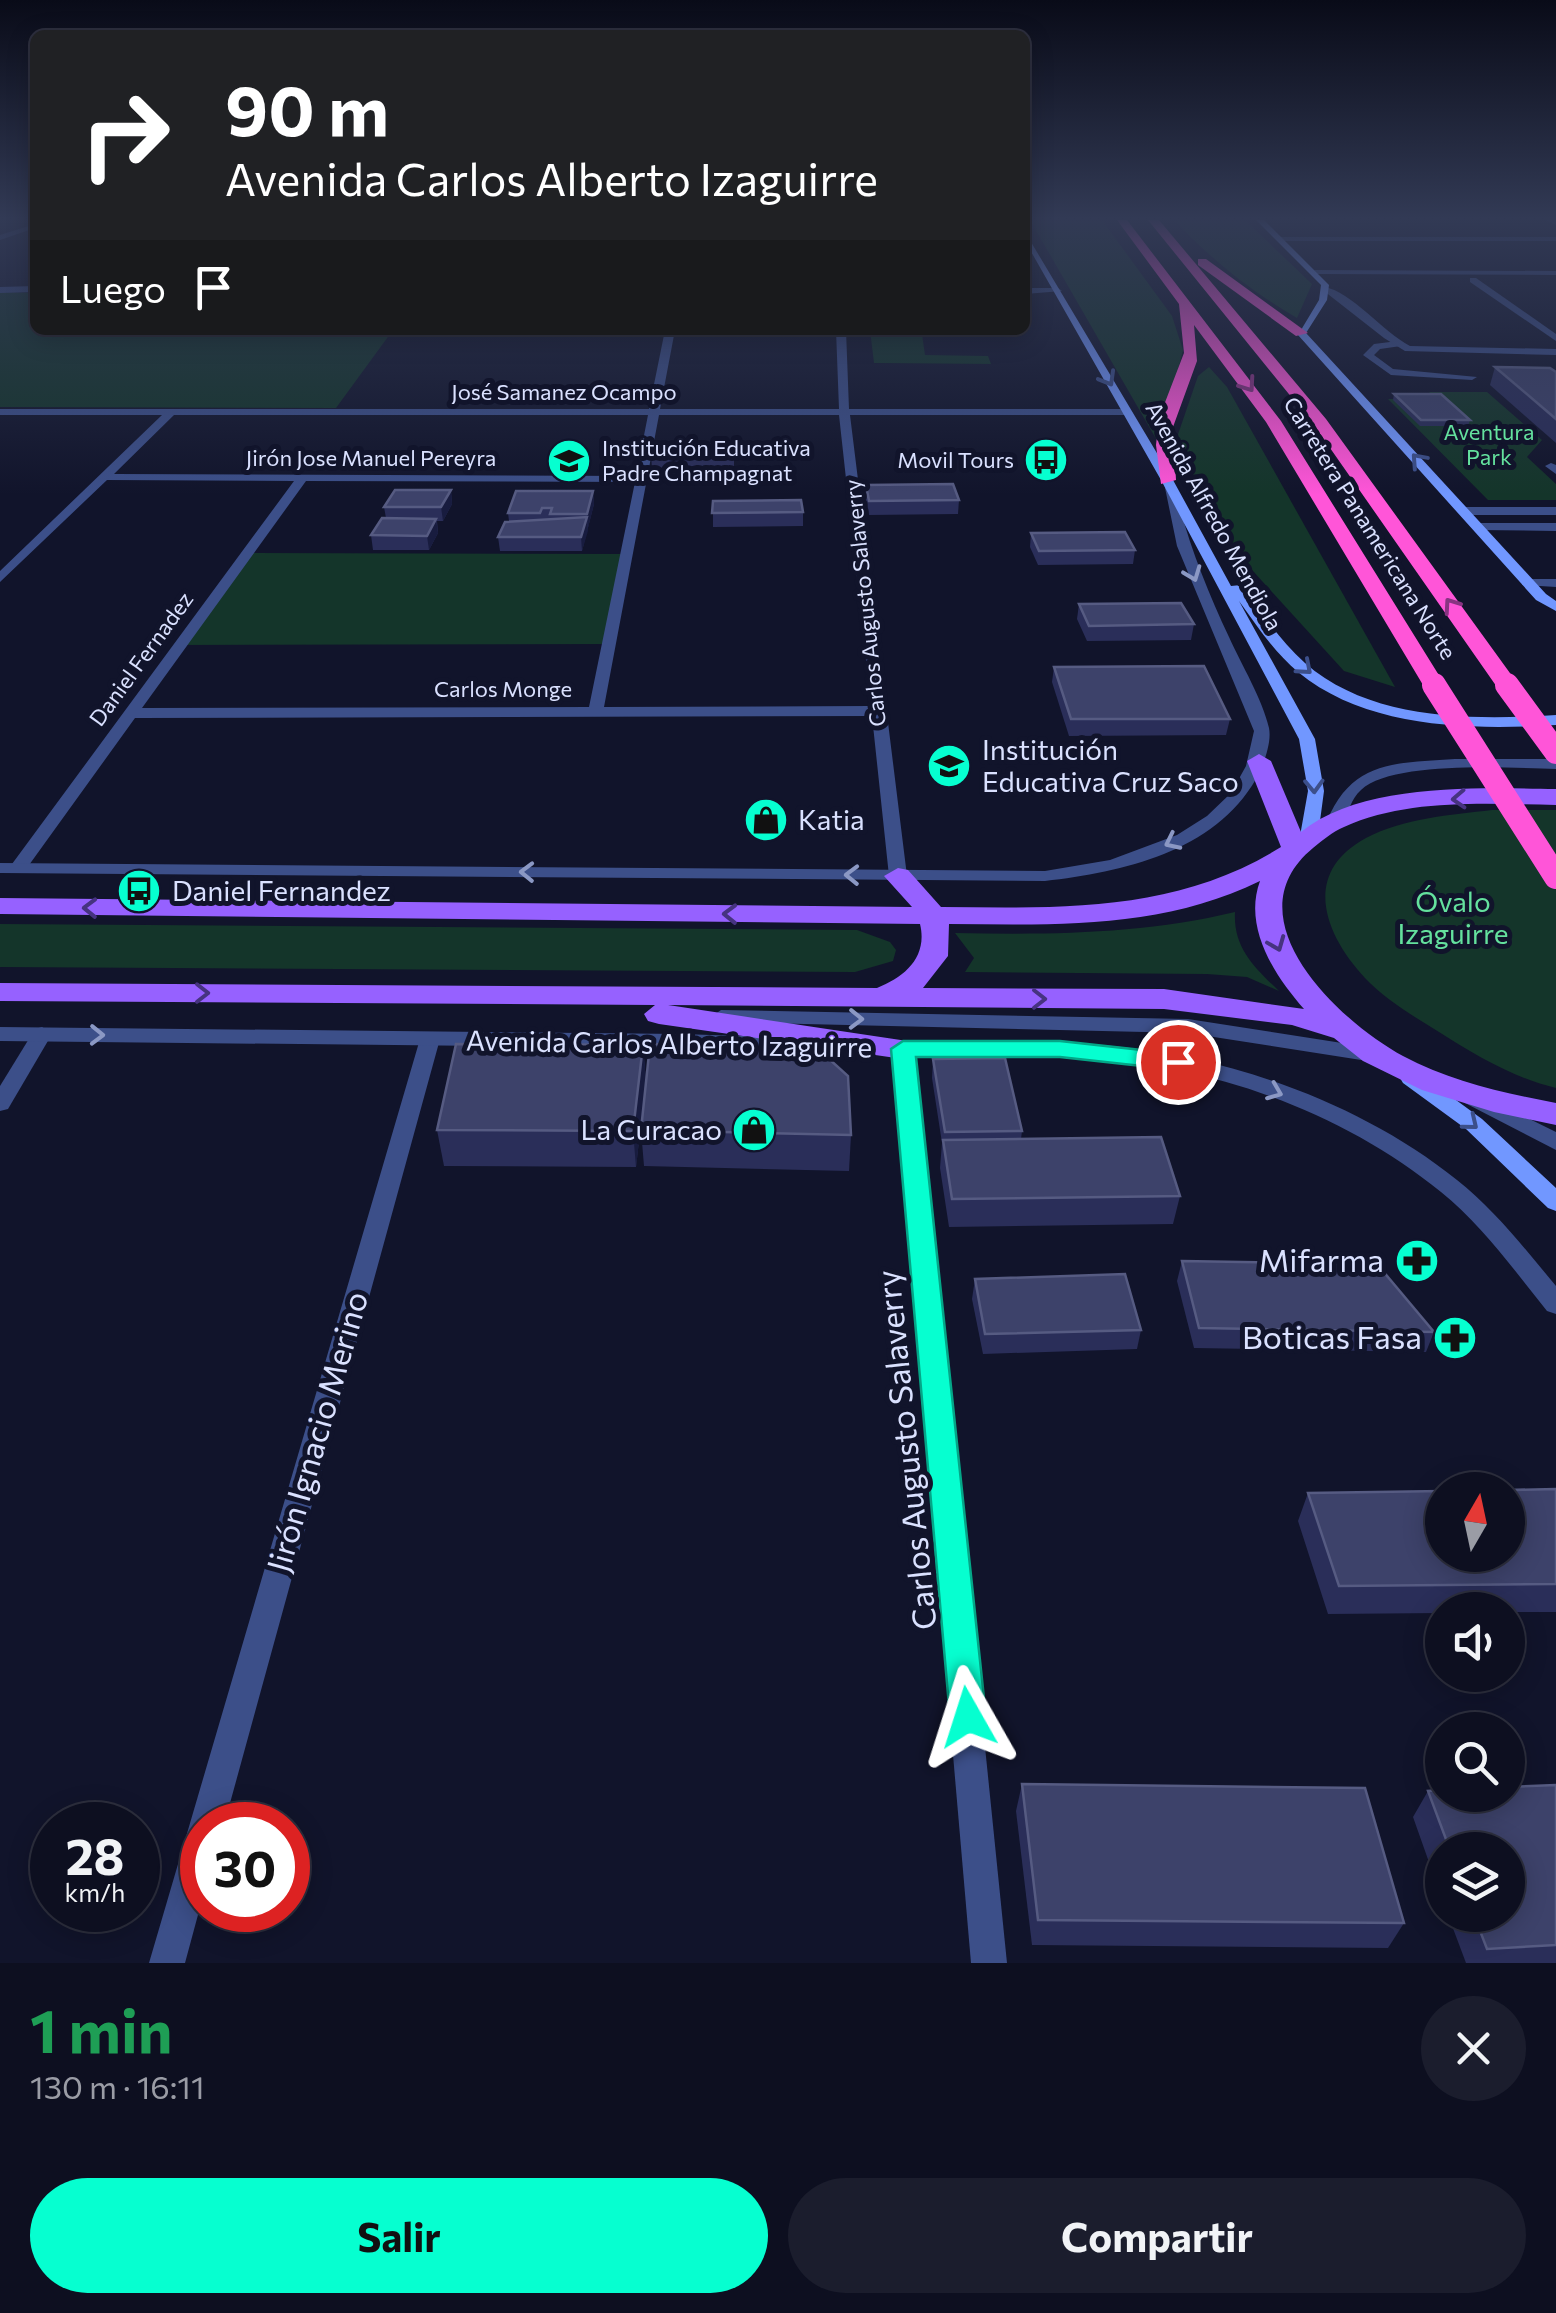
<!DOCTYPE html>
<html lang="es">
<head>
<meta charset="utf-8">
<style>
	body { margin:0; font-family:Commissioner,sans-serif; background:#1b1d2d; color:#f1f3f6; height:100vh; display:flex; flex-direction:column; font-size:38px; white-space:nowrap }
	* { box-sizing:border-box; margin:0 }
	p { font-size:32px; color:#9a9ca5 }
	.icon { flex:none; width:55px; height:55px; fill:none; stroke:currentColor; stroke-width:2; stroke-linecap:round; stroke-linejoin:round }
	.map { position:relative; height:1963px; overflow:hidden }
	.details { display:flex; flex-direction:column; background:#0d0f20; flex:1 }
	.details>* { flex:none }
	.guide { position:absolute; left:30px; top:30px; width:1000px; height:305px; border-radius:15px; box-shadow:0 5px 25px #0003,0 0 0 2px #2d2f3e; background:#202124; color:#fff; overflow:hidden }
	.needle { width:65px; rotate:9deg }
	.fabs { position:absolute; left:1425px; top:1472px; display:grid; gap:20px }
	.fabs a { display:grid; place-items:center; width:100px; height:100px; border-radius:50%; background:#0d0f20; box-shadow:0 5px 25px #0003,0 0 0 2px #2d2f3e; font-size:50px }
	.speed { position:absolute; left:30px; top:1802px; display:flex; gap:20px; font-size:50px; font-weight:700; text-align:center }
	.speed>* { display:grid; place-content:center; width:130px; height:130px; border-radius:50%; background:#0d0f20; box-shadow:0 5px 25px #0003,0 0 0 2px #2d2f3e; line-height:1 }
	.speed small { font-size:25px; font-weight:400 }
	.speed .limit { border:15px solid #d22; background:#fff; color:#111 }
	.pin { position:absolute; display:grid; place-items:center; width:85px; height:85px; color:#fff; margin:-42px; border:5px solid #fff; border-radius:50%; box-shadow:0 2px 10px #0007 }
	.me { position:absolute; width:110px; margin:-55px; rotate:354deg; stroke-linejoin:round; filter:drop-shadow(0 0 8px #0008) }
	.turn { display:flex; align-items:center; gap:35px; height:210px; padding:0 30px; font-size:45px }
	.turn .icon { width:130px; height:130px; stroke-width:2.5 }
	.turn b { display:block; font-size:70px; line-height:85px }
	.then { display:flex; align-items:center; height:95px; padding:0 30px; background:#0003; gap:20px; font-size:38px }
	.round { display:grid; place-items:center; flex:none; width:105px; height:105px; border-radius:52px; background:#1b1d2d }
	.headline { display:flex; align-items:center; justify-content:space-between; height:170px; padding:0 30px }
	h1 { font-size:60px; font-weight:700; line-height:75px; color:#1e9e55 }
	.action { display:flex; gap:20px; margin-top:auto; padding:20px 30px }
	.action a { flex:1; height:115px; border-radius:60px; background:#06ffd0; color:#111; font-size:40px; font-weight:700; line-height:115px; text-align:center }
	.action a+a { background:#1b1d2d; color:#f1f3f6 }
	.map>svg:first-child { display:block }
	.green { fill:#14352a }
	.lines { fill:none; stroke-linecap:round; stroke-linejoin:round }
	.service { fill:#3c4f89; fill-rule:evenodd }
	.minor { fill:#3c4f89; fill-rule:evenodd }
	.tertiary { fill:#3c4f89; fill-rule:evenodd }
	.secondary { fill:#7197ff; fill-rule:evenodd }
	.primary { fill:#9661ff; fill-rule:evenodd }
	.motorway { fill:#ff55d8; fill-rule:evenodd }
	.motorway-bridge { stroke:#ff55d8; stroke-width:24 }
	.wall { fill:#2a2e59 }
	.shaded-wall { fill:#181c3f }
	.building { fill:#3d426a; stroke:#565b82; stroke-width:2.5 }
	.oneway { stroke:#3c4f8a }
	.oneway2 { stroke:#883482 }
	.oneway3 { stroke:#8b98c4 }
	.oneway4 { stroke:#463380 }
	.route { fill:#06ffd0; stroke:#04a687; stroke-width:2.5 }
	.labels { text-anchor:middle; stroke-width:10; stroke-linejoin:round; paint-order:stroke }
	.far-street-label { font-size:22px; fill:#dae1ff; stroke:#11142b }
	.far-park-label { font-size:22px; fill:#64e19e; stroke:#11142b }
	.far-poi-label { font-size:22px; fill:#dae1ff; stroke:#11142b; text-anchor:start }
	.poi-label { font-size:28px; fill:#dae1ff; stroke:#11142b; text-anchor:start }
	.park-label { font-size:28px; fill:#64e19e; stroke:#11142b }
	.street-label { font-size:28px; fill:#dae1ff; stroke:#11142b }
	.near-poi-label { font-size:32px; fill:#dae1ff; stroke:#11142b; text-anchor:end }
	.near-street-label { font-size:32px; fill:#dae1ff; stroke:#11142b }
</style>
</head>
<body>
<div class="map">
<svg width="1556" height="1963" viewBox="0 0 1556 1963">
	<rect width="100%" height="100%" fill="#11142b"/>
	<g class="green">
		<polygon points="1030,220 1102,220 1172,316 1183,350 1159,444"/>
		<path d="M1174 220H1245L1312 284 1297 318C1249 290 1212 260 1174 220Z"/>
		<polygon points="0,292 35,293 35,330 393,330 336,408 0,407"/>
		<polygon points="870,330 980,330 981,334 922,334 925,355 988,356 991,364 874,363"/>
		<polygon points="1209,367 1227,387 1395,687 1344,671 1232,548 1174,446 1198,376"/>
		<polygon points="1429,392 1487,392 1542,440 1527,457 1556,484 1556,500 1488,500 1388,399 1436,399"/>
		<polygon points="246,553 624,554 608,644 177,645"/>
		<path d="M1492 810H1556V1088C1514 1078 1475 1055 1439 1032 1413 1016 1386 1000 1365 978 1324 934 1301 873 1366 838 1404 818 1450 815 1492 810Z"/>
		<path d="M1235 912C1233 948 1255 968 1279 991L1247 977 1207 974 965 972 974 958 955 933C1049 935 1143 934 1235 912Z"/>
		<polygon points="0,924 857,930 890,942 896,950 893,961 855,972 0,967"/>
	</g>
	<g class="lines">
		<g class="service">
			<polygon points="1398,341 1401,346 1380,349 1374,355 1393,369 1477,377 1472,380 1391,375 1363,355 1374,344"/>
			<polygon points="1551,463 1556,465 1556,474 1545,466"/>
			<polygon points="1556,507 1556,515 1464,515 1458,511 1464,507"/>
			<polygon points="1473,523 1556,523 1556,531 1477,530 1473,529"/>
			<polygon points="1522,579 1556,579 1556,587 1522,585"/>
			<path d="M1455 759H1556V769C1512 768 1393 760 1361 790 1351 799 1348 813 1342 825L1336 826 1327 821C1352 760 1397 763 1455 759Z"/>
			<polygon points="721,1010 1188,1019 1374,1048 1385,1055 1374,1062 1188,1033 714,1022 711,1017"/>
			<polygon points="1473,1091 1556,1132 1556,1150 1465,1103 1462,1098 1465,1093"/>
		</g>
		<g class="minor">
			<polygon points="1546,220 1556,220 1556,225"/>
			<polygon points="35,224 35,228 0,240 0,235"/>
			<polygon points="1280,237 1556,237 1556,241 1277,241"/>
			<polygon points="1470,278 1476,278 1556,334 1556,341 1470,282"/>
			<polygon points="35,286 35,292 0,293 0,287"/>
			<path d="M1324 287C1351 291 1383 332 1410 346L1556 349V355L1405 351 1384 338 1324 291Z"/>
			<polygon points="1025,288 1058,288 1062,291 1025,294"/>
			<path d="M665 330H675L660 409H839L836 330H846L849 409H1127L1132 412 1127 415H850L907 876 904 880 898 881 889 876 872 716 135 718 24 872H12L9 868 12 864 294 481 107 480 0 582V571L162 415H0V409H649ZM174 415H648L636 476 114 474ZM659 415H839L871 706 604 707ZM306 481 635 482 589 707 142 708Z"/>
			<polygon points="42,1027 52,1034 8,1109 0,1111 0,1086 35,1029"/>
			<polygon points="430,1032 440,1039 224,1825 202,1825 202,1900 185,1963 149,1963 420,1039"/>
			<polygon points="903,1042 914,1049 1007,1963 971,1963 892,1049"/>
		</g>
		<g class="tertiary">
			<polygon points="1314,270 1556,271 1556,275 1317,274"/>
			<path d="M1163 478 1173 480C1185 535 1205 586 1229 637 1242 666 1262 698 1269 728 1272 743 1263 766 1256 779 1214 852 1123 872 1045 881L0 873V863L1045 871 1110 860 1177 835 1207 816 1231 793 1246 766 1254 731 1177 546Z"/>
			<polygon points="0,1027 681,1034 833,1039 844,1046 833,1053 681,1048 0,1041"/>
			<path d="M892 1042C965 1043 1040 1039 1113 1046 1234 1058 1362 1104 1457 1180 1495 1210 1525 1249 1556 1286V1314L1547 1311C1514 1270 1482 1225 1441 1192 1342 1111 1209 1064 1082 1058 1039 1056 996 1056 953 1056 931 1057 906 1060 885 1054L881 1049Z"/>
		</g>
		<g class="secondary">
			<polygon points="1256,220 1264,220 1329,285 1327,300 1306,333 1546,594 1556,601 1556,611 1536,600 1298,335 1319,300 1321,285"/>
			<path d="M1025 232 1173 480 1231 586 1241 585C1261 611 1280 641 1305 663 1371 721 1473 720 1556 715V725C1472 730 1367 729 1298 672 1274 652 1257 626 1239 601L1315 739 1324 791 1318 836 1315 840H1303L1300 836 1308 791 1299 739 1161 480 1025 241Z"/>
			<polygon points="1411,1071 1419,1073 1482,1119 1556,1188 1556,1211 1548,1208 1466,1129 1403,1083 1400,1078 1403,1073"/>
		</g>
		<path class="primary" d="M1259 754 1271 761 1301 832C1363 782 1480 788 1556 789V805C1487 804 1408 798 1344 827 1332 832 1323 840 1313 848 1228 918 1340 1022 1403 1056 1450 1081 1503 1093 1556 1103V1125L1494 1112 1422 1090 1363 1061 1334 1038 1292 1025 1164 1009 668 1005 914 1042 919 1049 914 1056 903 1059 659 1024 648 1021 644 1014 655 1005 0 1001V983L877 988C905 977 928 957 920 924L0 914V898L912 907 884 876 898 868 908 870 941 907C1061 908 1175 913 1281 847L1247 761ZM1260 881C1243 927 1274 975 1304 1009L1164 989 923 988 948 956 949 924C1056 925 1162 929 1260 881Z"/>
		<g class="motorway">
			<polygon points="1117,220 1127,220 1281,421 1445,685 1442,690 1434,692 1423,685 1266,422 1194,325 1197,361 1173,427 1176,480 1161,484 1156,445 1159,418 1184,353 1179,304"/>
			<polygon points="1148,220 1159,220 1326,419 1515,680 1518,685 1515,690 1499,690 1314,425"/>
			<polygon points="1198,259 1206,259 1308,333 1296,336 1198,265"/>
		</g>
		<g class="motorway-bridge">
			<polyline points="1434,685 1556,877"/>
			<polyline points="1507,685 1556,752"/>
		</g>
	</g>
	<g class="wall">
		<polygon points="1495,367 1556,372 1556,443 1490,385"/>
		<polygon points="1394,394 1470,420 1468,426 1420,426 1393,400"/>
		<polygon points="734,444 734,467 652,468 651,455"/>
		<polygon points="866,485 959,500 958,514 869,515 865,499"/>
		<polygon points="451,490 452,504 443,521 437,521 438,533 429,550 373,550 371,535 386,518 384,507"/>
		<polygon points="593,491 594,504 582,551 500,551 498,537 509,521 508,513"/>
		<polygon points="713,501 803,512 803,526 713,527"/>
		<polygon points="1031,533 1135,550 1133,564 1038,565 1030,547"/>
		<polygon points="1079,604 1194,624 1191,640 1087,641 1077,619"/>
		<polygon points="1054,667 1230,719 1226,735 1069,736 1052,682"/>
		<polygon points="643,1045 646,1081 636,1167 444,1166 437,1130"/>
		<polygon points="933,1059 1022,1131 1021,1139 1180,1196 1173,1224 949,1227 940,1168 942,1143 932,1078"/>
		<polygon points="641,1130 851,1135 849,1171 644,1166"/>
		<polygon points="1182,1261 1434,1332 1426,1352 1194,1348 1177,1281"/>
		<polygon points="975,1279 1141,1330 1137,1349 983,1354 972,1299"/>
		<polygon points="1556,1489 1556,1612 1508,1612 1508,1610 1442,1610 1442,1613 1328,1614 1298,1521 1308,1493"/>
		<polygon points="1022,1784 1404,1923 1388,1948 1032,1945 1016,1811"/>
		<polygon points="1556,1785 1556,1963 1466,1963 1448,1915 1508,1915 1508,1850 1442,1850 1442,1899 1413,1817 1428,1791"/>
	</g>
	<g class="shaded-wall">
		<polygon points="451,490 452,504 443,521 441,507"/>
		<polygon points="593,491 594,504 588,528 587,514"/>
		<polygon points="587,517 588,531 582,551 581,537"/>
		<polygon points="436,519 438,533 429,550 427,536"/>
		<polygon points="643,1045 646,1081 636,1167 633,1131"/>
	</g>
	<g class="building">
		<polygon points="1495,367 1550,368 1556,372 1556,419"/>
		<polygon points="1394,394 1441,394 1470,420 1421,420"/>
		<polygon points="734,444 734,454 651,455 652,445"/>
		<polygon points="953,484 959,500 869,501 866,485"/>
		<polygon points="395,490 451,490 441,507 384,507"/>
		<polygon points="516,491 593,491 587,514 550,514 552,508 542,508 540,513 508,513"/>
		<polygon points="801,500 803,512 712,513 713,501"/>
		<polygon points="587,517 581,537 498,537 505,522"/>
		<polygon points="382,518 436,519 427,536 371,535"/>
		<polygon points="1125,532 1135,550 1039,551 1031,533"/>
		<polygon points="1181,603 1194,624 1089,626 1079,604"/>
		<polygon points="1204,666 1230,719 1071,719 1054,667"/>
		<polygon points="456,1044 643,1045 633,1131 437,1130"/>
		<polygon points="650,1044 817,1048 848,1076 851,1135 641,1130"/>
		<polygon points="1005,1058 1022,1131 945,1132 933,1059"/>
		<polygon points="1161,1137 1180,1196 952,1199 943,1140"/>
		<polygon points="1182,1261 1377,1264 1434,1332 1199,1328"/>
		<polygon points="1125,1274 1141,1330 985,1334 975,1279"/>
		<polygon points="1556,1489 1556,1584 1339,1586 1308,1493 1442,1491 1442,1555 1508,1555 1508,1490"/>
		<polygon points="1022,1784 1365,1788 1404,1923 1038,1920"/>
		<polygon points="1556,1785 1556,1945 1487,1949 1474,1915 1508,1915 1508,1850 1450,1850 1428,1791 1442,1790 1442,1795 1508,1795 1508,1787"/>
	</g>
	<defs><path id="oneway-chevron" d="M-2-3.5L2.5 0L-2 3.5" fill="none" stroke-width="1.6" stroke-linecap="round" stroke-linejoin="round" transform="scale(2.5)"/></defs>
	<g class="oneway">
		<use href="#oneway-chevron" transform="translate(1108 379) rotate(60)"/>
		<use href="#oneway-chevron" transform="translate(1418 460) rotate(-132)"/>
		<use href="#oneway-chevron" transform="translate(1305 668) rotate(41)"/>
		<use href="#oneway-chevron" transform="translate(1314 786) rotate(88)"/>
		<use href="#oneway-chevron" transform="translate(1471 1123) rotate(39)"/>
	</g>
	<g class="oneway2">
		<use href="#oneway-chevron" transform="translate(1248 385) rotate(55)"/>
		<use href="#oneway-chevron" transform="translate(1451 605) rotate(-125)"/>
	</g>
	<g class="oneway3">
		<use href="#oneway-chevron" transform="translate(1193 574) rotate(69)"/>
		<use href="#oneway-chevron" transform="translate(1172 842) rotate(154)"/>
		<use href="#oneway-chevron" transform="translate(527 872) rotate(-179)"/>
		<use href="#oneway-chevron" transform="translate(852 875) rotate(-179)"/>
		<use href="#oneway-chevron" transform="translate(856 1019) rotate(1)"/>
		<use href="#oneway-chevron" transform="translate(97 1035) rotate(1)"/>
		<use href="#oneway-chevron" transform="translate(1275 1092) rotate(22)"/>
	</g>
	<g class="oneway4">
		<use href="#oneway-chevron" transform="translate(1459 799) rotate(177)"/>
		<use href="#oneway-chevron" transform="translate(90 908) rotate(-179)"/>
		<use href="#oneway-chevron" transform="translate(730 914) rotate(-179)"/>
		<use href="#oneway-chevron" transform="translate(1277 944) rotate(68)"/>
		<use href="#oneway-chevron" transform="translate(202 993)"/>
		<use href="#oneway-chevron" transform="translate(1039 999)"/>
	</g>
	<linearGradient id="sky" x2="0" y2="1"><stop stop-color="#090b18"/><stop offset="0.44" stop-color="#323a55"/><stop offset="1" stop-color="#323a55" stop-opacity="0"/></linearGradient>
	<rect width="1556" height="495" fill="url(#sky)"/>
	<polygon class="route" points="903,1041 1060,1041 1178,1054 1190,1062 1178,1070 1060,1057 916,1057 986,1717 981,1730 968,1736 955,1730 950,1717 891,1049"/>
	<defs>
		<g id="bus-disc" transform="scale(2.25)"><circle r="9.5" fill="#06ffd0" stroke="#11142b"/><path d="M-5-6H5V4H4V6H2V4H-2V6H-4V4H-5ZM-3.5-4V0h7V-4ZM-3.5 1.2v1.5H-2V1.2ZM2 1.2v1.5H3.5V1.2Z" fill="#111"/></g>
		<g id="school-disc" transform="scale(2.25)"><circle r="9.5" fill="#06ffd0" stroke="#11142b"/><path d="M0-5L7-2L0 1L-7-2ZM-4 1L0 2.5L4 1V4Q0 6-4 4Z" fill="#111"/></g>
		<g id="shop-disc" transform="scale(2.25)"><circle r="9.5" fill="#06ffd0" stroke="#11142b"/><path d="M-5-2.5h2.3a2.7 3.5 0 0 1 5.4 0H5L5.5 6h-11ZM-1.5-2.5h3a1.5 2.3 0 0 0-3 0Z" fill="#111"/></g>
		<g id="pharmacy-disc" transform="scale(2.25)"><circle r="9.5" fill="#06ffd0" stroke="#11142b"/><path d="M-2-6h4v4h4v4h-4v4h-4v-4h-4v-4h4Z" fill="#111"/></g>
	</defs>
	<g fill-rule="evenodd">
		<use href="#bus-disc" x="1046" y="460"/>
		<use href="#school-disc" x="569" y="461"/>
		<use href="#school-disc" x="949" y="766"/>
		<use href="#shop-disc" x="766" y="820"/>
		<use href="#bus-disc" x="139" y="891"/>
		<use href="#shop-disc" x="754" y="1130"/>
		<use href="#pharmacy-disc" x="1417" y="1261"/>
		<use href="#pharmacy-disc" x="1455" y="1338"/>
	</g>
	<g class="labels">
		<g class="far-street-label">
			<text x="564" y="400">José Samanez Ocampo</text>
			<text x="371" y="466">Jirón Jose Manuel Pereyra</text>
			<text transform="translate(1214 516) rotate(61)" y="8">Avenida Alfredo Mendiola</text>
			<text transform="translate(1370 528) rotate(58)" y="8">Carretera Panamericana Norte</text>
			<text transform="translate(865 603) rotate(-96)" y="8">Carlos Augusto Salaverry</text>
			<text transform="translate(141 659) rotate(-54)" y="8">Daniel Fernadez</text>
			<text x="503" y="697">Carlos Monge</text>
		</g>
		<g class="far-park-label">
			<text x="1489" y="440">Aventura<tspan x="1489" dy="25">Park</tspan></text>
		</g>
		<g class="far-poi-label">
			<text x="602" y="456">Institución Educativa<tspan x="602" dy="25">Padre Champagnat</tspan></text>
			<text x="1014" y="468" text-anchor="end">Movil Tours</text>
		</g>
		<g class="poi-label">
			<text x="982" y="760">Institución<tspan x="982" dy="32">Educativa Cruz Saco</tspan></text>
			<text x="798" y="830">Katia</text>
			<text x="172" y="901">Daniel Fernandez</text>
			<text x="722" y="1140" text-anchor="end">La Curacao</text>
		</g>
		<g class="park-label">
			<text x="1453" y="912">Óvalo<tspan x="1453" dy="32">Izaguirre</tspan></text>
		</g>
		<g class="street-label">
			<text transform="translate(669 1044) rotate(1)" y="10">Avenida Carlos Alberto Izaguirre</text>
		</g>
		<g class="near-poi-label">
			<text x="1384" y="1272">Mifarma</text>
			<text x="1422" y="1349">Boticas Fasa</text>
		</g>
		<g class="near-street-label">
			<text transform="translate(318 1432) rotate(-74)" y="11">Jirón Ignacio Merino</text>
			<text transform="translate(907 1450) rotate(-96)" y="11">Carlos Augusto Salaverry</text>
		</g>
	</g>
</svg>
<div class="fabs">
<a><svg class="needle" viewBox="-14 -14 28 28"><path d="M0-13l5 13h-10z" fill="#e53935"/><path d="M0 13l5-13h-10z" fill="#9a9ca5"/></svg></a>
<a><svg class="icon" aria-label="sound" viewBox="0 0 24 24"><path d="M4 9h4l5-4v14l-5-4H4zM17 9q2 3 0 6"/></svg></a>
<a><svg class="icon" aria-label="search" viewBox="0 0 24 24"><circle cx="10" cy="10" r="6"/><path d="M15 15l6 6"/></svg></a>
<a><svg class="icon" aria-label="layers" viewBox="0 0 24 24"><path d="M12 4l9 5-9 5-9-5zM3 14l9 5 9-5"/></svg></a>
</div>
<div class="speed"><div>28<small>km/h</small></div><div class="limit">30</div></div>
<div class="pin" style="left:1178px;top:1062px;background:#d93025"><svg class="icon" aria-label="arrive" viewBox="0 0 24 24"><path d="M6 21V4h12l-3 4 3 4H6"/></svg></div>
<svg class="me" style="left:968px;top:1717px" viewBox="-20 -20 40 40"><path d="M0-17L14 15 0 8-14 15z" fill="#06ffd0" stroke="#fff" stroke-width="4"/></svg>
<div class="guide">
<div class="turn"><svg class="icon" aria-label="right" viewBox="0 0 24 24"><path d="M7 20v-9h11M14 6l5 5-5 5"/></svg><div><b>90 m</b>Avenida Carlos Alberto Izaguirre</div></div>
<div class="then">Luego<svg class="icon" aria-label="arrive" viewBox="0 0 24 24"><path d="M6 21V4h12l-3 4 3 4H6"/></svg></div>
</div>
</div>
<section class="details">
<div class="headline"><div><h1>1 min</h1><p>130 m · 16:11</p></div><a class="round"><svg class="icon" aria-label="close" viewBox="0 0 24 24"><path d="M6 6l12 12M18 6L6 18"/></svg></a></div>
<div class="action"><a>Salir</a><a>Compartir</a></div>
</section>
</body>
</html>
